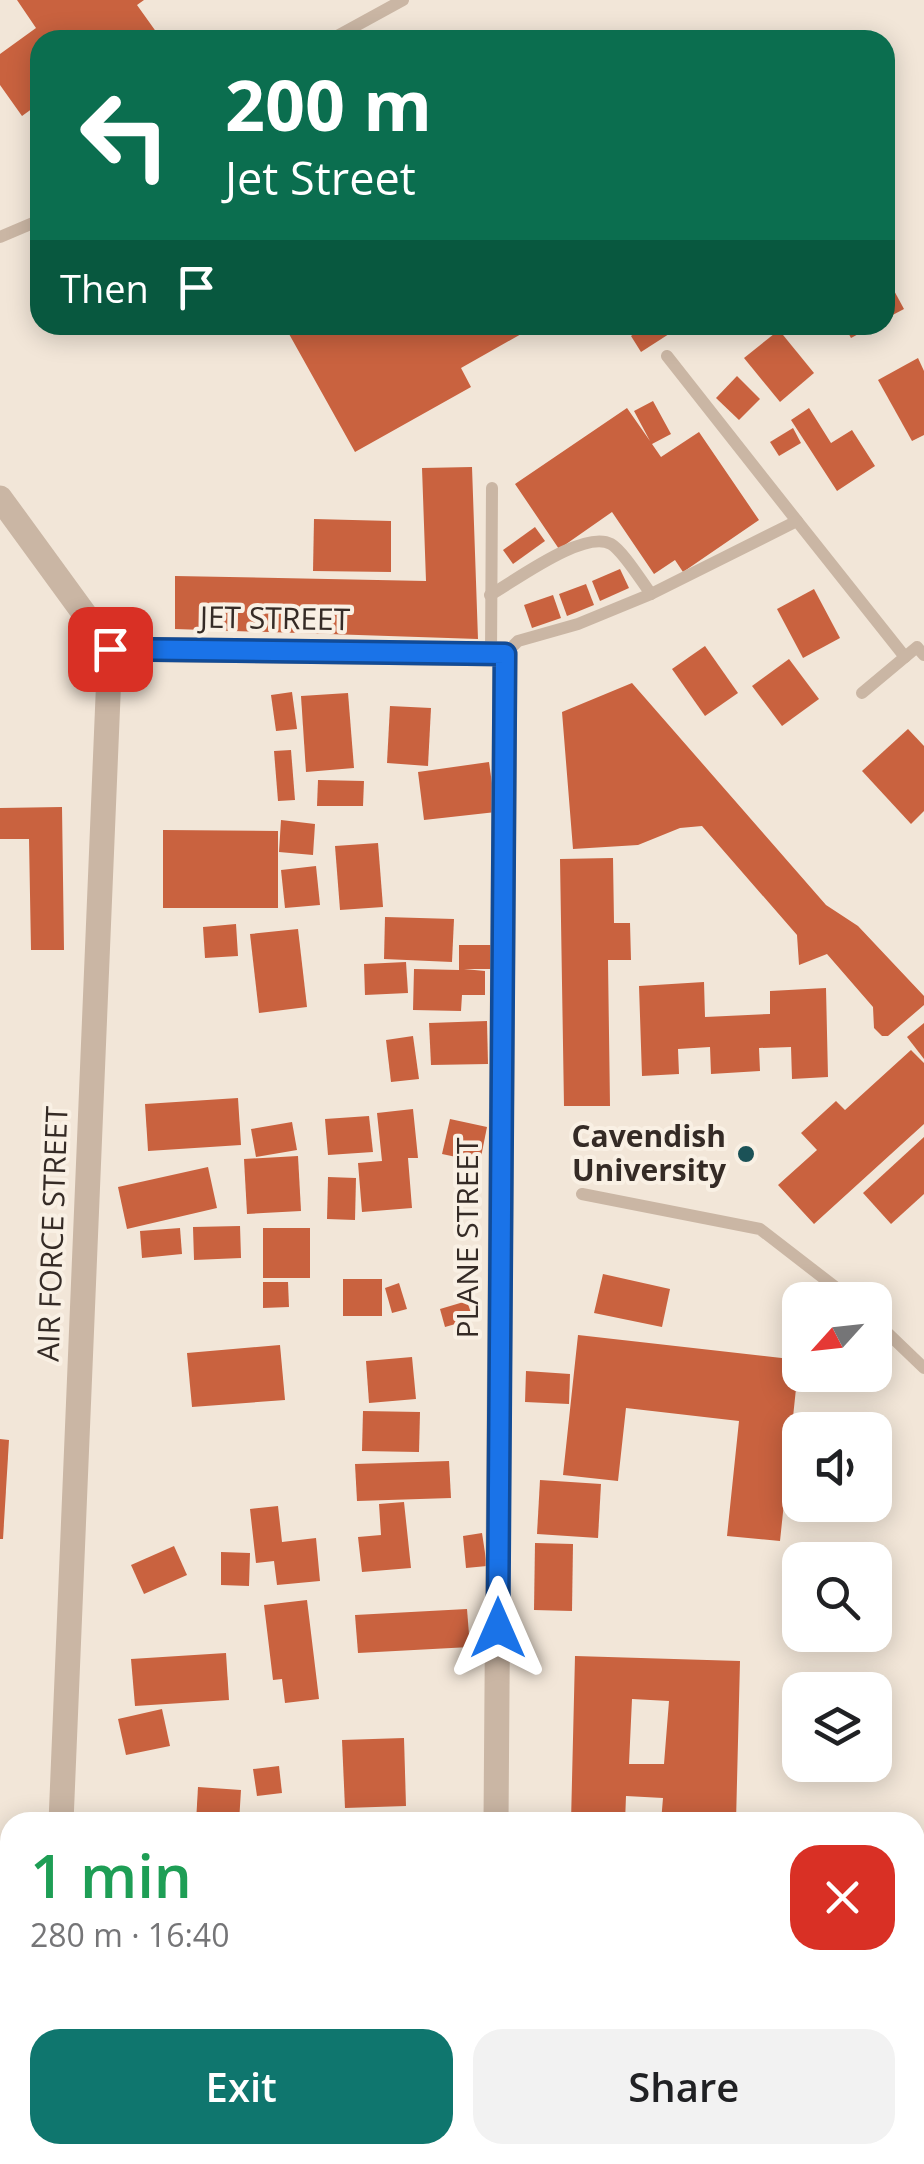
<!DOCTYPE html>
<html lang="en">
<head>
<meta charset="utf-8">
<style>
	body { margin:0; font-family:"Open Sans",sans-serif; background:#f2f2f2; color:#202124; height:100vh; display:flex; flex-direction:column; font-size:38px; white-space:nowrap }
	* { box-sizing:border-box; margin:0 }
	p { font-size:32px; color:#757577 }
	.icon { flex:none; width:55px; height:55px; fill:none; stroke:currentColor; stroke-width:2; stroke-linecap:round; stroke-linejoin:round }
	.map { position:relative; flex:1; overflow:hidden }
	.sheet { position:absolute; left:0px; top:1812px; width:925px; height:352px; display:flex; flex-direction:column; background:#fff; border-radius:30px 30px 0 0; box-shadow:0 5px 25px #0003 }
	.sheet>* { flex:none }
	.guide { position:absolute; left:30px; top:30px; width:865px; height:305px; border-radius:30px; box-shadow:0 5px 25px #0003; background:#0b6e4f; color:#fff; overflow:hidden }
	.needle { width:65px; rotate:243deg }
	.tools { position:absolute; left:782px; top:1282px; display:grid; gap:20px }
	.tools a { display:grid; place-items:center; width:110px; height:110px; border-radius:20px; background:#fff; box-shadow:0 5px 25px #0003; font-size:50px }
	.pin { position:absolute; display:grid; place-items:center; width:85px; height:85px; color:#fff; margin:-42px; border-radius:20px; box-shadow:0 5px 15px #0006 }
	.me { position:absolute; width:110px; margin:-55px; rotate:0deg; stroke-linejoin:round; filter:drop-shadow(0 0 8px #0008) }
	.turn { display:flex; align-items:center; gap:35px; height:210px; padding:0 30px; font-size:45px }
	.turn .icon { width:130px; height:130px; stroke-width:2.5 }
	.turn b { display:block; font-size:70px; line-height:85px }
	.then { display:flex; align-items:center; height:95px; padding:0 30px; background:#0003; gap:20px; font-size:38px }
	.round { display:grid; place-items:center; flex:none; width:105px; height:105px; border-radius:30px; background:#f2f2f2 }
	.summary { display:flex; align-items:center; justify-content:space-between; height:170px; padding:0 30px }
	h1 { font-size:60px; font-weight:600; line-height:75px; color:#1e9e55 }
	.primary-button { display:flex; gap:20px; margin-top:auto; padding:20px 30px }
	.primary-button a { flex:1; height:115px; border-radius:30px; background:#0f766e; color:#fff; font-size:40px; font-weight:600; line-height:115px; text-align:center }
	.primary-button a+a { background:#f2f2f2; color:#202124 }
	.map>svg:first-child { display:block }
	.building { fill:#c9623f; fill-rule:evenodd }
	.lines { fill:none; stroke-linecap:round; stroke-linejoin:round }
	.service { stroke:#cab6a4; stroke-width:12 }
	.minor { stroke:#cab6a4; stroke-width:25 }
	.secondary { stroke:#9d8475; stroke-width:25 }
	.route-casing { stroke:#114b97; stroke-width:25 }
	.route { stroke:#1a73e8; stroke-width:18 }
	.poi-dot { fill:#1b5257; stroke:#f9f0e4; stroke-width:4 }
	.labels { text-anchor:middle; stroke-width:8; stroke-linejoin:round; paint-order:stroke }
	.street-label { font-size:30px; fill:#352b26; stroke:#f9f0e4 }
	.poi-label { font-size:30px; font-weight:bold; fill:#352b26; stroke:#f9f0e4; text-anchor:end }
</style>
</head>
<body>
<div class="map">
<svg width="924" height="2164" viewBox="0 0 924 2164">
	<rect width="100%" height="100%" fill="#f2e6d8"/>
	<g class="building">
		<polygon points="17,0 144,0 137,5 157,33 147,40 40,40 40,103 22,116 0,85 0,54 36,28"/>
		<polygon points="885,274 904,309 885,319"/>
		<polygon points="284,325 537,325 461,368 471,387 355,452"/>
		<polygon points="647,325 683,325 641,352 631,336"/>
		<polygon points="844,325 875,325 851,338"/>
		<polygon points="779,330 814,373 780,402 744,358"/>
		<polygon points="918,358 924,371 924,435 912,441 878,380"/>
		<polygon points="737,376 760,399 739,420 716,398"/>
		<polygon points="653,401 671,434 652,444 661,457 699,432 759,520 683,572 675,560 654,574 612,512 559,549 515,484 627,408 650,441 634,411"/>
		<polygon points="809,408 831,443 852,430 875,466 837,491 791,420"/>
		<polygon points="793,428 801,443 779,456 770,442"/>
		<polygon points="472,467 478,639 175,629 175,576 426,581 422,468"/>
		<polygon points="314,519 391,521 391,572 313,571"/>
		<polygon points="535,527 545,541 513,564 503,550"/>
		<polygon points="620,569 629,588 600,601 592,581"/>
		<polygon points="586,584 594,605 567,616 559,594"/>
		<polygon points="814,589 840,638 803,658 777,609"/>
		<polygon points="553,595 561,618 532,628 524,605"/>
		<polygon points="705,646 738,693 705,716 672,669"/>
		<polygon points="789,659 819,699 782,726 752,686"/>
		<polygon points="632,683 826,905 858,926 924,996 924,1005 888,1036 882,1036 874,1028 873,1007 827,954 799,965 797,935 702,826 680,828 638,845 573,849 562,712"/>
		<polygon points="292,692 297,729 276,731 271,695"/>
		<polygon points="348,693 354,768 306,772 301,696"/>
		<polygon points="390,706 431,708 428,766 387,763"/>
		<polygon points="908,729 924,746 924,811 911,824 862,771"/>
		<polygon points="291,750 295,800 278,801 274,751"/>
		<polygon points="489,762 496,812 424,820 418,772"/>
		<polygon points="318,780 364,781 363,806 317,806"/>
		<polygon points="62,807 64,950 31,950 29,839 0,839 0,808"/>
		<polygon points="281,820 315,824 313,855 279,852"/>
		<polygon points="163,830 278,831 278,908 163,908"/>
		<polygon points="378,843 383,907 340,910 335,846"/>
		<polygon points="613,858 614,923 630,923 631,960 608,960 610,1106 564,1106 560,859"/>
		<polygon points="316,866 320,905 285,908 281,870"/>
		<polygon points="385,917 454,919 452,962 384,959"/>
		<polygon points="236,924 238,956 205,958 203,927"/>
		<polygon points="298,929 307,1007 259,1013 250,934"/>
		<polygon points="459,945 493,945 493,969 464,969 485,971 485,995 462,995 461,1011 413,1010 414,969 459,970"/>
		<polygon points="406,962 408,993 365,995 364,964"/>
		<polygon points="704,982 705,1017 770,1014 770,991 826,988 828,1077 792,1079 791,1047 759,1048 760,1071 711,1074 710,1047 678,1049 679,1074 642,1076 639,986"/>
		<polygon points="487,1021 488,1064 431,1065 429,1023"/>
		<polygon points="924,1023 924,1059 907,1037"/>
		<polygon points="413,1036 419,1079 391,1082 386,1040"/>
		<polygon points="911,1050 924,1063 924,1124 814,1224 778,1185 817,1150 801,1133 836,1101 845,1110"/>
		<polygon points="238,1098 241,1145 148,1151 145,1104"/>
		<polygon points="413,1109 418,1158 408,1158 412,1208 362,1212 358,1163 382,1161 377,1113"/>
		<polygon points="369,1116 373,1152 328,1155 325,1119"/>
		<polygon points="450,1119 487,1127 480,1162 442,1154"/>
		<polygon points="292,1122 297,1150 256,1157 251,1129"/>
		<polygon points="924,1137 924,1194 891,1224 863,1193"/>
		<polygon points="298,1156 301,1211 247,1214 244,1159"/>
		<polygon points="208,1167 217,1208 127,1229 118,1187"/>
		<polygon points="328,1177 356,1178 355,1220 327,1219"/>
		<polygon points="240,1226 241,1258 194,1260 193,1227"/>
		<polygon points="180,1228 182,1254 142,1258 140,1231"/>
		<rect x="263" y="1228" width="47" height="50"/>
		<polygon points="603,1274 670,1289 662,1327 594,1313"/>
		<rect x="343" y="1279" width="39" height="37"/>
		<polygon points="263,1282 288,1282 289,1307 263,1308"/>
		<polygon points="399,1283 407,1309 392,1313 385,1288"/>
		<polygon points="467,1301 473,1319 445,1327 440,1309"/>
		<polygon points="578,1335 799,1360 780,1541 727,1536 739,1421 626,1408 618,1481 563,1475"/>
		<polygon points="280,1345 285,1400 192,1407 187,1353"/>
		<polygon points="412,1357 416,1399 369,1403 366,1361"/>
		<polygon points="526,1371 570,1374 569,1404 525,1402"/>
		<polygon points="363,1411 420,1412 419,1452 362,1451"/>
		<polygon points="0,1439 9,1440 3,1539 0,1539"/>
		<polygon points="449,1461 451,1498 357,1501 355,1464"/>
		<polygon points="540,1480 601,1484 598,1538 537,1534"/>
		<polygon points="404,1502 411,1568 362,1572 358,1537 381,1535 379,1504"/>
		<polygon points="278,1506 282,1542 316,1538 320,1581 277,1585 274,1561 256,1563 250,1509"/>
		<polygon points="482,1533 487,1566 466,1568 463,1536"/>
		<polygon points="535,1543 573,1544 572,1611 534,1610"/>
		<polygon points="174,1546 187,1575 144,1594 131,1565"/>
		<polygon points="221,1552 250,1553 249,1586 221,1585"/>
		<polygon points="307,1600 319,1699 285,1703 282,1679 273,1680 264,1605"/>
		<polygon points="467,1609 470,1647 358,1653 355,1615"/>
		<polygon points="226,1653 229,1700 135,1706 131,1659"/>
		<path d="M575 1656 740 1661 736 1822H661L663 1798 626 1796 625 1822H571ZM632 1699 669 1701 664 1764H629Z"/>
		<polygon points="162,1709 170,1746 126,1755 118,1719"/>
		<polygon points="404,1738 406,1806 345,1808 342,1740"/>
		<polygon points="279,1766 282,1793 257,1796 253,1769"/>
		<polygon points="198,1787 241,1790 239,1822 196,1822"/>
	</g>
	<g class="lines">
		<g class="service">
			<polyline points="330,40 403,0"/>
			<polyline points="0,237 40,220"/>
			<polyline points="667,356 797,521"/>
			<path d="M490 595C515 581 584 529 611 544 623 551 642 582 651 594"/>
			<polyline points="505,654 518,641 578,624 651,594 797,521 905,657"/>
			<polyline points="491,655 492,488"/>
			<polyline points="862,693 917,647 924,655"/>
			<polyline points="582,1194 760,1229 852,1300"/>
			<polyline points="875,1321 924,1368"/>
		</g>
		<g class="minor">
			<polyline points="0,498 110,649 505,654 496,1822"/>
			<polyline points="61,1822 110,649"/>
			<polyline points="0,2052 10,2054"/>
			<polyline points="38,2164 39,2155"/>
		</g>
		<g class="secondary">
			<polyline points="0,2087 10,2089"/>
			<polyline points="0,2125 10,2127"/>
			<polyline points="192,2155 255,2164"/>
			<polyline points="540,2155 565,2164"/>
			<polyline points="447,2164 448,2155"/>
		</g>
	</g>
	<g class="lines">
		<g class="route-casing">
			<polyline id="route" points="110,649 505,654 498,1628"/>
		</g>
		<use href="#route" class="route"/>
	</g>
	<circle class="poi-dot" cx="746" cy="1154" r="10"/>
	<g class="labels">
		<g class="street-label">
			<text transform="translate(275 619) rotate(1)" y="10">JET STREET</text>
			<text transform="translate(53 1234) rotate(-88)" y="10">AIR FORCE STREET</text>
			<text transform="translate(468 1238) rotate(-90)" y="10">PLANE STREET</text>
		</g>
		<g class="poi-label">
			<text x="726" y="1147">Cavendish<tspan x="726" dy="34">University</tspan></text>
		</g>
	</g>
</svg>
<div class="tools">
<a><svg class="needle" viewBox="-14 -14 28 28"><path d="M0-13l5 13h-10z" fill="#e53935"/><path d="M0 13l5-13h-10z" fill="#757577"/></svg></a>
<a><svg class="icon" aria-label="sound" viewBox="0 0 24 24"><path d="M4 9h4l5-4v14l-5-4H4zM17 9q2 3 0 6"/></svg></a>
<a><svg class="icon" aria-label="search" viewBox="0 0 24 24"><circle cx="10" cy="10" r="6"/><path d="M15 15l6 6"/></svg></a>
<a><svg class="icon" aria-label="layers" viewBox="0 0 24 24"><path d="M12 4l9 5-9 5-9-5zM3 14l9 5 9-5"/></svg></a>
</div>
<div class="pin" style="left:110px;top:649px;background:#d93025"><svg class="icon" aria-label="arrive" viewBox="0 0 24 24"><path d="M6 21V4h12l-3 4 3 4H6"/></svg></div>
<svg class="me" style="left:498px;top:1628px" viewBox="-20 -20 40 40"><path d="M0-17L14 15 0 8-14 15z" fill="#1a73e8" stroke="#fff" stroke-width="4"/></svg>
<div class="guide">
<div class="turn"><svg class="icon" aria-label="left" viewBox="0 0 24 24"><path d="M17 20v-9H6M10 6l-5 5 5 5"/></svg><div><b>200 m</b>Jet Street</div></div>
<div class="then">Then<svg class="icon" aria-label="arrive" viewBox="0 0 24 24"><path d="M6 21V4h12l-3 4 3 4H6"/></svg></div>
</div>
<section class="sheet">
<div class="summary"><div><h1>1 min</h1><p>280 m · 16:40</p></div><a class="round" style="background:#d93025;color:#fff"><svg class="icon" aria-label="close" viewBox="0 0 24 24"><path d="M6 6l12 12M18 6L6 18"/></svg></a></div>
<div class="primary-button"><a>Exit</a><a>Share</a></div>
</section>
</div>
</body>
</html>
